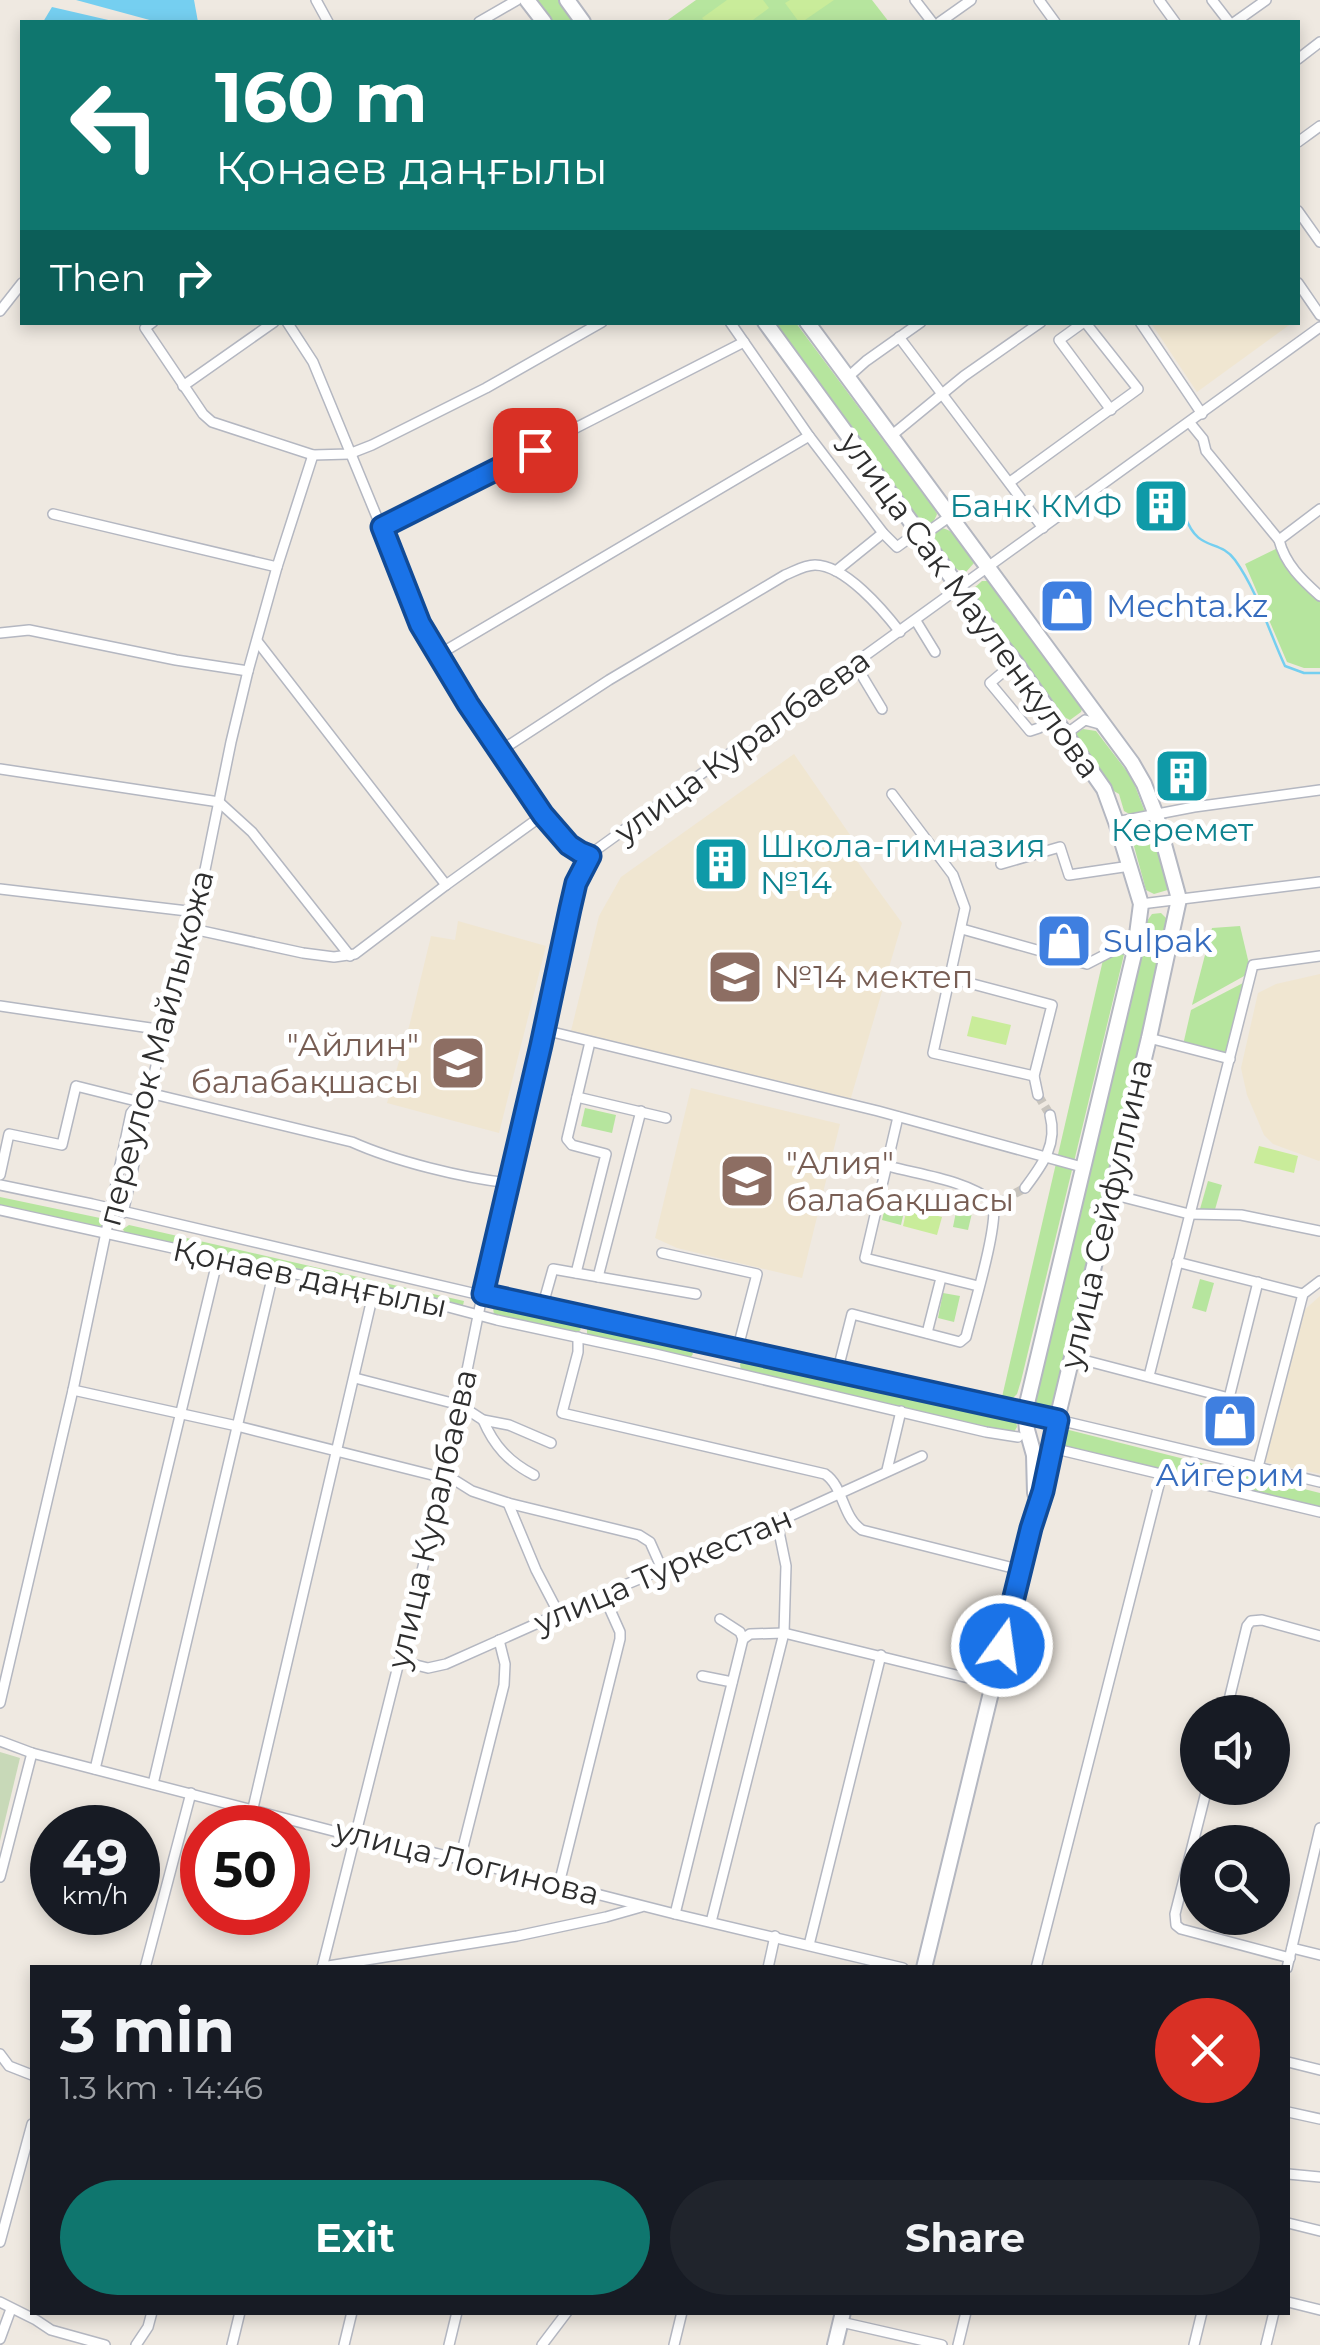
<!DOCTYPE html>
<html lang="en">
<head>
<meta charset="utf-8">
<style>
	body { margin:0; font-family:Montserrat,sans-serif; background:#20242c; color:#f1f3f6; height:100vh; display:flex; flex-direction:column; font-size:38px; white-space:nowrap }
	* { box-sizing:border-box; margin:0 }
	p { font-size:32px; color:#9ea1a6 }
	.icon { flex:none; width:55px; height:55px; fill:none; stroke:currentColor; stroke-width:2; stroke-linecap:round; stroke-linejoin:round }
	.map { position:relative; flex:1; overflow:hidden }
	.side { position:absolute; left:30px; top:1965px; width:1260px; height:350px; display:flex; flex-direction:column; background:#171b24; border-radius:0px; box-shadow:0 5px 15px #0003 }
	.side>* { flex:none }
	.guide { position:absolute; left:20px; top:20px; width:1280px; height:305px; border-radius:0px; box-shadow:0 5px 15px #0003; background:#0f766e; color:#fff; overflow:hidden }
	.buttons { position:absolute; left:1180px; top:1695px; display:grid; gap:20px }
	.buttons a { display:grid; place-items:center; width:110px; height:110px; border-radius:50%; background:#171b24; box-shadow:0 5px 15px #0003; font-size:50px }
	.speed { position:absolute; left:30px; top:1805px; display:flex; gap:20px; font-size:50px; font-weight:700; text-align:center }
	.speed>* { display:grid; place-content:center; width:130px; height:130px; border-radius:50%; background:#171b24; box-shadow:0 5px 15px #0003; line-height:1 }
	.speed small { font-size:25px; font-weight:400 }
	.speed .limit { border:15px solid #d22; background:#fff; color:#111 }
	.pin { position:absolute; display:grid; place-items:center; width:85px; height:85px; color:#fff; margin:-42px; border-radius:20px; box-shadow:0 5px 15px #0006 }
	.me { position:absolute; width:110px; margin:-55px; rotate:14deg; stroke-linejoin:round; filter:drop-shadow(0 0 8px #0008) }
	.turn { display:flex; align-items:center; gap:35px; height:210px; padding:0 30px; font-size:45px }
	.turn .icon { width:130px; height:130px; stroke-width:2.5 }
	.turn b { display:block; font-size:70px; line-height:85px }
	.then { display:flex; align-items:center; height:95px; padding:0 30px; background:#0003; gap:20px; font-size:38px }
	.round { display:grid; place-items:center; flex:none; width:105px; height:105px; border-radius:52px; background:#20242c }
	.summary { display:flex; align-items:center; justify-content:space-between; height:170px; padding:0 30px }
	h1 { font-size:60px; font-weight:700; line-height:75px }
	.button { display:flex; gap:20px; margin-top:auto; padding:20px 30px }
	.button a { flex:1; height:115px; border-radius:60px; background:#0f766e; color:#fff; font-size:40px; font-weight:700; line-height:115px; text-align:center }
	.button a+a { background:#20242c; color:#f1f3f6 }
	.map>svg:first-child { display:block }
	.education { fill:#f0e6d1 }
	.green { fill:#b6e59e }
	.cemetery { fill:#c8d9b8 }
	.pitch { fill:#c9ec9a }
	.water { fill:#75cff0 }
	.lines { fill:none; stroke-linecap:round; stroke-linejoin:round }
	.stream { stroke:#75cff0; stroke-width:2.5 }
	.street-tunnel { stroke:#c8c4bd; stroke-width:9; stroke-dasharray:9 4.5; stroke-linecap:butt }
	.street-casing { stroke:#b4b7c1; stroke-width:12 }
	.secondary-casing { stroke:#b4b7c1; stroke-width:18 }
	.street { stroke:#fff; stroke-width:9 }
	.secondary { stroke:#fff; stroke-width:14 }
	.route-casing { stroke:#114b97; stroke-width:25 }
	.route { stroke:#1a73e8; stroke-width:18 }
	.labels { text-anchor:middle; stroke-width:10; stroke-linejoin:round; paint-order:stroke }
	.culture-label { font-size:32px; fill:#0d838f; stroke:#fff; text-anchor:end }
	.street-label { font-size:32px; fill:#2e2e2e; stroke:#fff }
	.shop-label { font-size:32px; fill:#366cbe; stroke:#fff; text-anchor:start }
	.education-label { font-size:32px; fill:#785e54; stroke:#fff; text-anchor:start }
</style>
</head>
<body>
<div class="map">
<svg width="1320" height="2345" viewBox="0 0 1320 2345">
	<rect width="100%" height="100%" fill="#efe9e1"/>
	<g class="education">
		<polygon points="1151,323 1292,323 1197,392"/>
		<polygon points="794,754 864,855 857,861 902,923 850,1101 571,1031 599,916 621,877"/>
		<polygon points="458,921 546,946 499,1133 387,1103 410,1023 431,936 455,940"/>
		<polygon points="1320,974 1320,1160 1319,1161 1273,1144 1264,1135 1247,1095 1241,1068 1258,993 1276,984"/>
		<polygon points="691,1088 840,1124 802,1278 677,1248 655,1238"/>
		<polygon points="1320,1296 1320,1474 1264,1462 1302,1312"/>
	</g>
	<g class="green">
		<polygon points="535,0 559,0 575,22 551,22"/>
		<polygon points="696,0 872,0 889,22 665,22"/>
		<path d="M774 323H796L935 510 937 514C935 520 930 528 922 524Z"/>
		<path d="M941 528C956 530 971 550 974 563L966 572C951 571 943 553 934 541L933 536Z"/>
		<polygon points="1282,546 1317,595 1320,593 1320,668 1304,668 1287,662 1245,564"/>
		<polygon points="982,581 990,581 1083,706 1081,712 1070,720 1064,717 973,594 974,588"/>
		<polygon points="1083,729 1096,731 1132,778 1145,812 1131,815 1124,811 1119,794 1112,790 1075,741 1075,734"/>
		<polygon points="1150,823 1152,825 1171,889 1154,894 1146,890 1129,828"/>
		<polygon points="1161,913 1168,920 1167,934 1054,1398 1051,1407 1041,1409 1034,1405 1033,1398 1145,924 1152,914"/>
		<polygon points="1240,926 1249,964 1246,975 1192,1005 1212,928"/>
		<polygon points="1109,934 1129,934 1021,1381 1017,1394 1013,1398 1002,1397"/>
		<polygon points="1243,983 1227,1054 1183,1045 1191,1010"/>
		<polygon points="585,1108 616,1115 612,1133 581,1126"/>
		<polygon points="1208,1181 1222,1185 1214,1213 1200,1209"/>
		<polygon points="889,1190 905,1194 903,1202 906,1203 901,1225 882,1220"/>
		<polygon points="0,1197 100,1218 105,1223 99,1228 0,1209"/>
		<polygon points="959,1197 975,1200 968,1230 953,1227"/>
		<polygon points="129,1225 464,1301 462,1310 125,1234 123,1229"/>
		<polygon points="1200,1279 1214,1283 1206,1312 1192,1308"/>
		<polygon points="943,1293 960,1296 954,1322 938,1318"/>
		<polygon points="500,1305 577,1323 581,1329 577,1334 494,1315 493,1308"/>
		<polygon points="592,1327 690,1348 693,1354 690,1358 587,1336 587,1329"/>
		<polygon points="746,1358 1012,1417 1016,1420 1017,1427 1014,1432 1009,1433 741,1371 740,1364"/>
		<polygon points="1065,1429 1320,1493 1320,1508 1062,1445"/>
	</g>
	<polygon class="cemetery" points="0,1752 20,1758 0,1841"/>
	<g class="pitch">
		<polygon points="727,0 763,0 769,8 750,22 706,22 702,18"/>
		<polygon points="790,0 834,0 802,22 799,22 785,3"/>
		<polygon points="972,1016 1011,1025 1006,1045 967,1036"/>
		<polygon points="1259,1146 1298,1156 1294,1173 1254,1163"/>
		<polygon points="907,1208 942,1217 937,1235 903,1226"/>
	</g>
	<g class="water">
		<polygon points="76,0 194,0 198,22 157,22"/>
		<polygon points="52,7 117,22 43,22"/>
	</g>
	<g class="lines">
		<path class="stream" d="M1185 516C1198 553 1219 538 1235 560 1258 592 1269 632 1285 666L1304 673H1320"/>
		<g class="street-tunnel">
			<polyline points="1038,1095 1050,1115"/>
			<polyline points="1003,1200 1025,1188"/>
		</g>
		<g class="street-casing">
			<g id="street">
				<polyline points="316,0 328,22"/>
				<polyline points="915,0 932,22"/>
				<polyline points="1039,0 1055,22"/>
				<polyline points="1159,0 1175,22"/>
				<polyline points="1212,0 1229,22"/>
				<polyline points="479,22 517,0"/>
				<polyline points="940,22 971,0"/>
				<polyline points="1235,22 1266,0"/>
				<polyline points="1298,59 1320,42"/>
				<polyline points="1298,142 1320,126"/>
				<polyline points="1298,211 1320,242"/>
				<polyline points="1298,283 1320,315"/>
				<polyline points="0,311 22,283"/>
				<polyline points="153,322 145,328 203,414 212,422 313,455 349,454 372,445 486,388 602,322"/>
				<polyline points="287,322 313,362 421,624 468,704 543,815 569,845 579,853 590,856"/>
				<polyline points="730,322 809,436 883,533 897,547 919,531"/>
				<polyline points="1084,322 1059,340 1111,410"/>
				<polyline points="1140,322 1202,414"/>
				<polyline points="899,337 1043,528"/>
				<polyline points="847,378 866,361 921,322"/>
				<polyline points="183,386 274,322"/>
				<path d="M1190 423 1203 439 1206 451 1279 540C1285 564 1302 580 1320 596"/>
				<polyline points="891,436 964,376 1041,322"/>
				<polyline points="1010,482 1138,389 1085,322"/>
				<polyline points="53,514 277,567"/>
				<polyline points="382,527 744,342"/>
				<polyline points="922,536 949,517"/>
				<polyline points="1279,540 1320,509"/>
				<polyline points="836,571 883,533"/>
				<polyline points="916,621 935,652"/>
				<polyline points="0,633 29,630 176,660 248,671"/>
				<polyline points="257,641 446,885"/>
				<polyline points="438,655 809,436"/>
				<polyline points="1015,662 990,683 1030,731 1039,728 1052,716"/>
				<polyline points="855,664 882,709"/>
				<polyline points="1066,734 1085,720 1103,725"/>
				<path d="M500 751 609 680 785 575C795 571 804 565 815 565 845 565 883 610 900 632"/>
				<polyline points="0,769 219,802 252,832 350,956"/>
				<polyline points="892,794 953,875 965,908 933,1053 1034,1076"/>
				<polyline points="1116,822 1194,807 1320,790"/>
				<polyline points="1001,864 1060,847 1069,875 1130,866"/>
				<polyline points="0,889 196,912"/>
				<polyline points="1141,904 1320,882"/>
				<polyline points="193,929 303,953 334,957 355,954 446,885 543,815"/>
				<polyline points="962,929 1087,964 1118,948 1135,950"/>
				<polyline points="950,978 1052,1005 1034,1076 1038,1095"/>
				<polyline points="0,1006 164,1030"/>
				<polyline points="544,1030 878,1111 1082,1167"/>
				<polyline points="1149,1038 1230,1059"/>
				<path d="M149 1093 352 1142C394 1161 463 1178 509 1183"/>
				<polyline points="577,1097 666,1118"/>
				<polyline points="898,1117 865,1258 978,1286"/>
				<polyline points="0,1175 9,1134 62,1145 76,1086 140,1102"/>
				<polyline points="0,1185 92,1204 502,1300 1025,1412 1320,1482"/>
				<path d="M1025 1188C1042 1165 1058 1145 1050 1115"/>
				<polyline points="1111,1194 1189,1214 1241,1215 1320,1231"/>
				<polyline points="0,1210 218,1258 422,1300 497,1320 655,1354 986,1432 1018,1437"/>
				<polyline points="123,1213 164,1030 193,929 231,742 248,671 277,567 313,455"/>
				<polyline points="662,1253 757,1274 737,1351"/>
				<polyline points="1177,1262 1303,1294"/>
				<polyline points="576,1273 606,1154 572,1145 567,1139 590,1042"/>
				<polyline points="598,1277 641,1111"/>
				<polyline points="542,1308 553,1269 696,1294"/>
				<polyline points="927,1333 941,1278"/>
				<path d="M578 1337V1352L562 1413 825 1474C844 1487 842 1517 862 1530L1021 1570"/>
				<polyline points="1072,1357 1229,1398 1258,1282"/>
				<path d="M837 1373 852 1314 960 1342 966 1337C973 1309 999 1224 993 1202 966 1180 921 1175 888 1166"/>
				<polyline points="1149,1376 1253,965 1320,956"/>
				<polyline points="355,1378 460,1405 483,1420 509,1425 551,1443"/>
				<polyline points="73,1390 237,1426 456,1481 472,1491 508,1503 639,1535 650,1542 662,1569"/>
				<path d="M483 1420C494 1446 509 1462 534 1475"/>
				<polyline points="1052,1448 1320,1512"/>
				<polyline points="1258,1467 1303,1294 1320,1281"/>
				<polyline points="887,1470 901,1411"/>
				<polyline points="508,1503 536,1570 559,1614"/>
				<polyline points="720,1619 740,1632 743,1639"/>
				<polyline points="743,1639 750,1634 784,1633 993,1684"/>
				<polyline points="400,1661 428,1668 446,1664 603,1594 777,1522 922,1456"/>
				<polyline points="702,1676 732,1682"/>
				<polyline points="0,1703 73,1390 131,1113 149,1093"/>
				<polyline points="1226,1712 1247,1626 1251,1621 1262,1620 1320,1636"/>
				<polyline points="0,1741 32,1753 341,1833 372,1837 675,1914 903,1968"/>
				<polyline points="95,1769 218,1258"/>
				<polyline points="153,1784 274,1270"/>
				<polyline points="1207,1788 1175,1914 1176,1925 1181,1929 1290,1958"/>
				<polyline points="253,1808 374,1290"/>
				<polyline points="460,1859 504,1685 505,1664 499,1640"/>
				<polyline points="0,1877 32,1753"/>
				<polyline points="559,1884 620,1639 620,1632 603,1594"/>
				<polyline points="675,1914 743,1639"/>
				<polyline points="711,1922 784,1633 786,1566 777,1522"/>
				<polyline points="809,1945 881,1655"/>
				<polyline points="1292,1948 1320,1955"/>
				<polyline points="322,1967 517,1936 606,1917 641,1907"/>
				<polyline points="145,1968 191,1793"/>
				<polyline points="322,1968 445,1479 480,1306 576,883 582,869 596,850 1320,327"/>
				<polyline points="768,1968 775,1936"/>
				<polyline points="1036,1968 1162,1473"/>
				<polyline points="1287,1968 1320,1828"/>
				<polyline points="0,2054 9,2066 32,2075"/>
				<polyline points="1288,2062 1320,2070"/>
				<polyline points="1288,2112 1320,2119"/>
				<polyline points="1288,2174 1320,2177"/>
				<polyline points="1288,2223 1320,2231"/>
				<polyline points="0,2242 32,2124"/>
				<polyline points="0,2302 36,2320 51,2330 105,2345"/>
				<polyline points="1288,2302 1320,2310"/>
				<polyline points="841,2322 942,2345"/>
				<polyline points="0,2339 11,2309"/>
				<polyline points="136,2345 148,2327 152,2312"/>
				<polyline points="232,2345 240,2312"/>
				<polyline points="344,2345 352,2312"/>
				<polyline points="449,2345 457,2312"/>
				<polyline points="542,2345 567,2312"/>
				<polyline points="674,2345 682,2312"/>
				<polyline points="958,2345 966,2312"/>
				<polyline points="1194,2345 1202,2312"/>
				<polyline points="1266,2345 1274,2312"/>
			</g>
		</g>
		<g class="secondary-casing">
			<g id="secondary">
				<polyline points="527,0 544,22"/>
				<polyline points="567,0 583,22"/>
				<polyline points="765,322 995,637 1015,662 1104,789 1116,822 1141,904 1135,950 1025,1412 1027,1430 1034,1455 1035,1493"/>
				<polyline points="807,322 1132,763 1144,784 1156,815 1179,899 1149,1038 1059,1411 1043,1491 1031,1528 924,1968"/>
				<polyline points="835,2345 843,2312"/>
			</g>
		</g>
		<use href="#street" class="street"/>
		<use href="#secondary" class="secondary"/>
	</g>
	<g class="lines">
		<g class="route-casing">
			<polyline id="route" points="535,450 382,527 420,624 468,704 543,815 569,845 580,852 590,856 576,883 570,909 541,1045 483,1294 1058,1420 1043,1491 1031,1528 1002,1646"/>
		</g>
		<use href="#route" class="route"/>
	</g>
	<defs>
		<g id="building-square" transform="scale(2.875)"><rect x="-9" y="-9" width="18" height="18" rx="4" fill="#0f9aa8" stroke="#fff"/><path d="M-4-6H4V6H1V3H-1V6H-4ZM-2.5-4.3h1.7v1.8h-1.7ZM.8-4.3h1.7v1.8H.8ZM-2.5-1h1.7V.8h-1.7ZM.8-1h1.7V.8H.8Z" fill="#fff"/></g>
		<g id="shop-square" transform="scale(2.875)"><rect x="-9" y="-9" width="18" height="18" rx="4" fill="#3f7fe0" stroke="#fff"/><path d="M-5-2.5h2.3a2.7 3.5 0 0 1 5.4 0H5L5.5 6h-11ZM-1.5-2.5h3a1.5 2.3 0 0 0-3 0Z" fill="#fff"/></g>
		<g id="school-square" transform="scale(2.875)"><rect x="-9" y="-9" width="18" height="18" rx="4" fill="#8d6e63" stroke="#fff"/><path d="M0-5L7-2L0 1L-7-2ZM-4 1L0 2.5L4 1V4Q0 6-4 4Z" fill="#fff"/></g>
	</defs>
	<g fill-rule="evenodd">
		<use href="#building-square" x="1161" y="506"/>
		<use href="#shop-square" x="1067" y="606"/>
		<use href="#building-square" x="1182" y="776"/>
		<use href="#building-square" x="721" y="864"/>
		<use href="#shop-square" x="1064" y="941"/>
		<use href="#school-square" x="735" y="977"/>
		<use href="#school-square" x="458" y="1063"/>
		<use href="#school-square" x="747" y="1181"/>
		<use href="#shop-square" x="1230" y="1421"/>
	</g>
	<g class="labels">
		<g class="culture-label">
			<text x="1122" y="517">Банк КМФ</text>
			<text x="1182" y="841" text-anchor="middle">Керемет</text>
			<text x="760" y="857" text-anchor="start">Школа-гимназия<tspan x="760" dy="37">№14</tspan></text>
		</g>
		<g class="street-label">
			<text transform="translate(970 605) rotate(54)" y="11">улица Сак Мауленкулова</text>
			<text transform="translate(742 746) rotate(-36)" y="11">улица Куралбаева</text>
			<text transform="translate(156 1048) rotate(-75)" y="11">переулок Майлыкожа</text>
			<text transform="translate(1106 1214) rotate(-77)" y="11">улица Сейфуллина</text>
			<text transform="translate(310 1278) rotate(12)" y="11">Қонаев даңғылы</text>
			<text transform="translate(432 1519) rotate(-77)" y="11">улица Куралбаева</text>
			<text transform="translate(663 1570) rotate(-23)" y="11">улица Туркестан</text>
			<text transform="translate(467 1862) rotate(14)" y="11">улица Логинова</text>
		</g>
		<g class="shop-label">
			<text x="1106" y="617">Mechta.kz</text>
			<text x="1103" y="952">Sulpak</text>
			<text x="1230" y="1486" text-anchor="middle">Айгерим</text>
		</g>
		<g class="education-label">
			<text x="774" y="988">№14 мектеп</text>
			<text x="419" y="1056" text-anchor="end">"Айлин"<tspan x="419" dy="37">балабақшасы</tspan></text>
			<text x="786" y="1174">"Алия"<tspan x="786" dy="37">балабақшасы</tspan></text>
		</g>
	</g>
</svg>
<div class="buttons">
<a><svg class="icon" aria-label="sound" viewBox="0 0 24 24"><path d="M4 9h4l5-4v14l-5-4H4zM17 9q2 3 0 6"/></svg></a>
<a><svg class="icon" aria-label="search" viewBox="0 0 24 24"><circle cx="10" cy="10" r="6"/><path d="M15 15l6 6"/></svg></a>
</div>
<div class="speed"><div>49<small>km/h</small></div><div class="limit">50</div></div>
<div class="pin" style="left:535px;top:450px;background:#d93025"><svg class="icon" aria-label="arrive" viewBox="0 0 24 24"><path d="M6 21V4h12l-3 4 3 4H6"/></svg></div>
<svg class="me" style="left:1002px;top:1646px" viewBox="-20 -20 40 40"><circle r="17" fill="#1a73e8" stroke="#fff" stroke-width="3"/><path d="M0-11L8 9 0 5-8 9z" fill="#fff"/></svg>
<div class="guide">
<div class="turn"><svg class="icon" aria-label="left" viewBox="0 0 24 24"><path d="M17 20v-9H6M10 6l-5 5 5 5"/></svg><div><b>160 m</b>Қонаев даңғылы</div></div>
<div class="then">Then<svg class="icon" aria-label="right" viewBox="0 0 24 24"><path d="M7 20v-9h11M14 6l5 5-5 5"/></svg></div>
</div>
<section class="side">
<div class="summary"><div><h1>3 min</h1><p>1.3 km · 14:46</p></div><a class="round" style="background:#d93025;color:#fff"><svg class="icon" aria-label="close" viewBox="0 0 24 24"><path d="M6 6l12 12M18 6L6 18"/></svg></a></div>
<div class="button"><a>Exit</a><a>Share</a></div>
</section>
</div>
</body>
</html>
